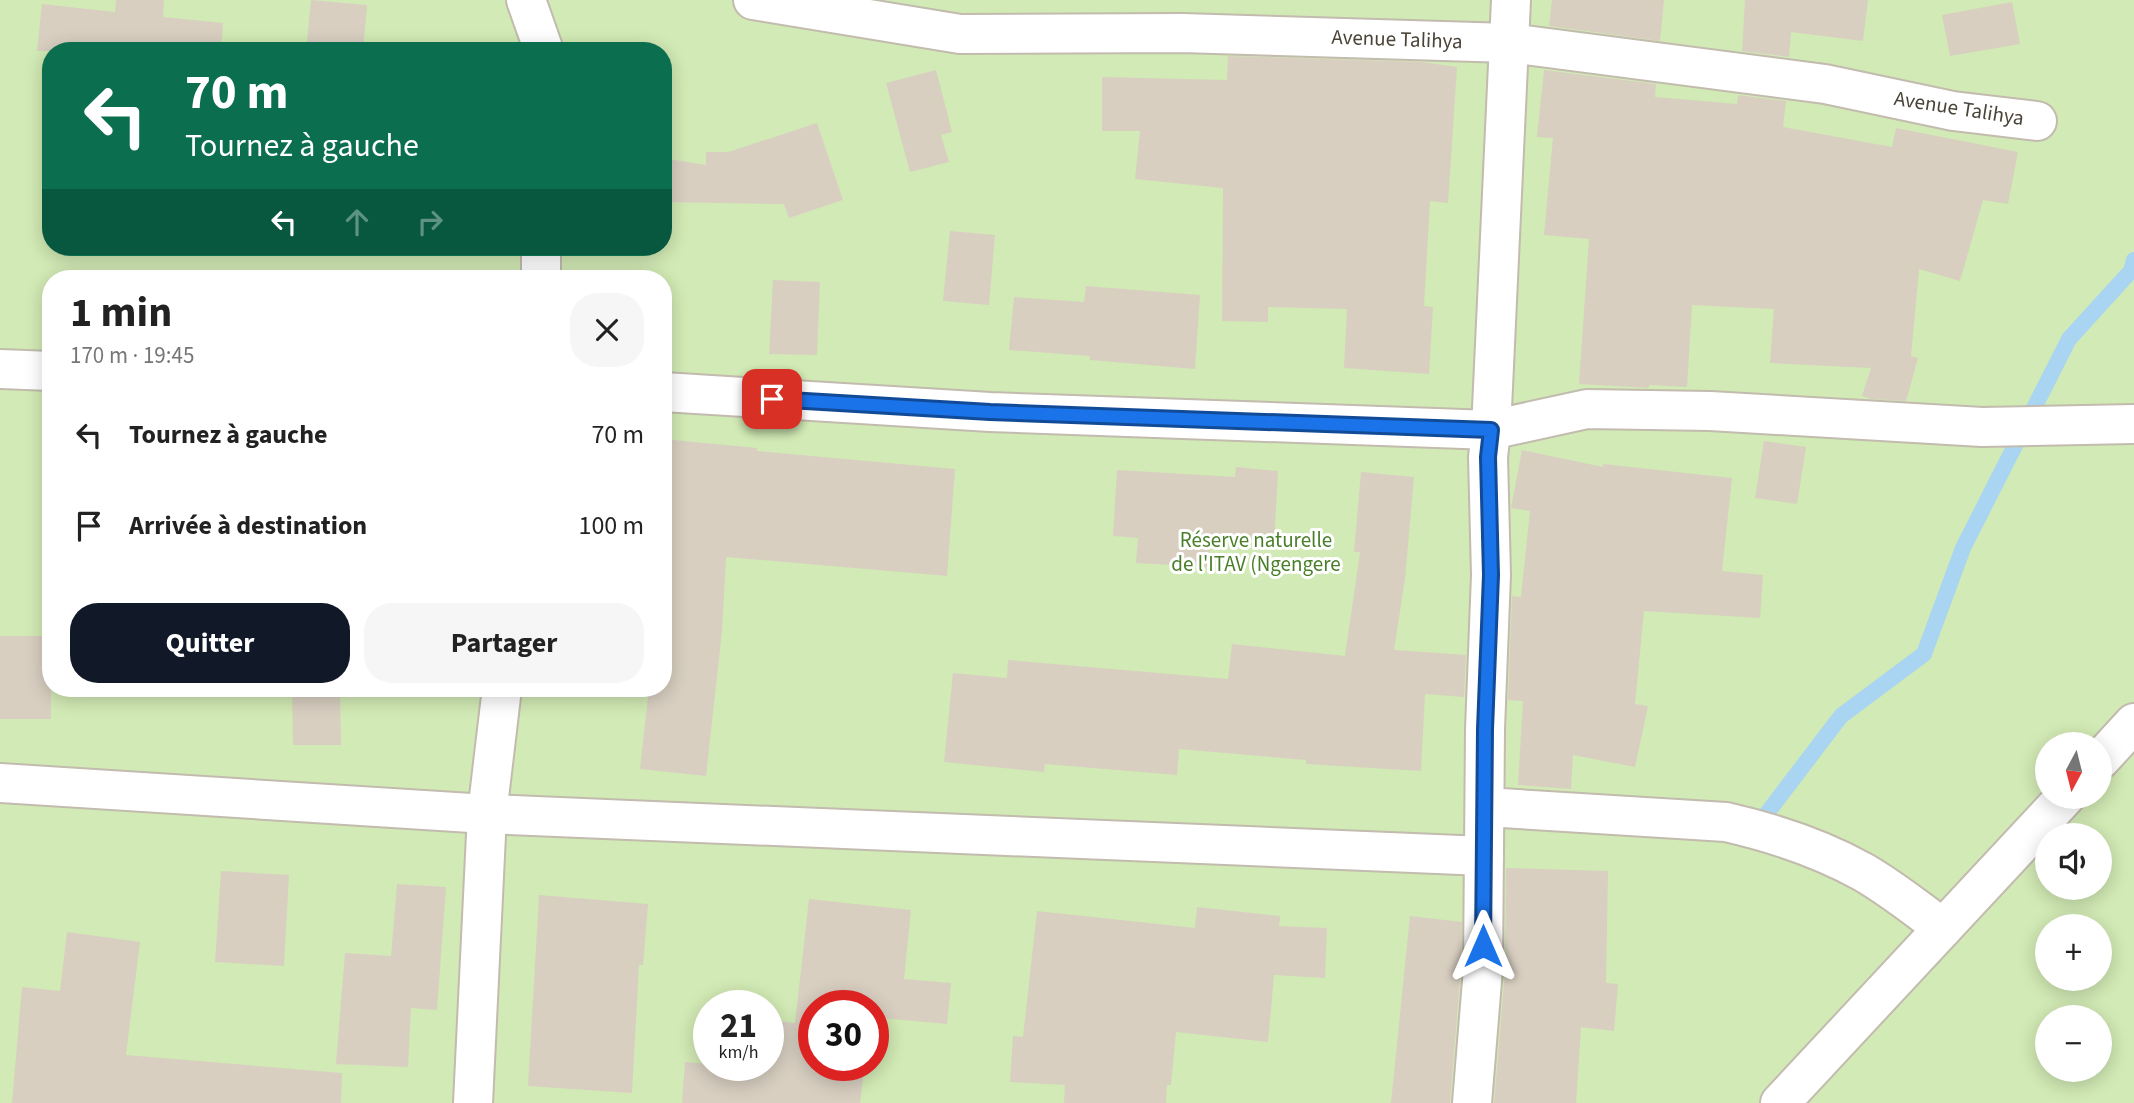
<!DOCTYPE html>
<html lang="fr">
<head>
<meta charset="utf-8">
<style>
	body { margin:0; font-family:"Source Sans 3",sans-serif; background:#f6f6f6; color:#222; height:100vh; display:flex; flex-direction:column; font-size:26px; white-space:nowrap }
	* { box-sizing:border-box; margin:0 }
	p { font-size:23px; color:#767676 }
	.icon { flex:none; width:38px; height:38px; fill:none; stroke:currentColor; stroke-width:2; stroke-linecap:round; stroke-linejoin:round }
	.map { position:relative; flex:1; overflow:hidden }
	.details { position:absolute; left:42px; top:270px; width:630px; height:427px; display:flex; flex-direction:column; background:#fff; border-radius:28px; box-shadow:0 4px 18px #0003 }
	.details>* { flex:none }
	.hud { position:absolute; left:42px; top:42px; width:630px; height:214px; border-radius:28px; box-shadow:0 4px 18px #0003; background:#0b6e4f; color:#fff; overflow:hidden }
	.needle { width:46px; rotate:187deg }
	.buttons { position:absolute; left:2035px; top:732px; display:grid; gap:14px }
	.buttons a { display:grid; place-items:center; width:77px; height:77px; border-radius:50%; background:#fff; box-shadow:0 4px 18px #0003; font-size:35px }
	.speed { position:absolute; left:693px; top:990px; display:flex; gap:14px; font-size:35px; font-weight:700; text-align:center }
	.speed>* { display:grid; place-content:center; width:91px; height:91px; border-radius:50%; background:#fff; box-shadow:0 4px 18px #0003; line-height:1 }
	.speed small { font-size:18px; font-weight:400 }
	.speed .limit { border:10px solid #d22; background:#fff; color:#111 }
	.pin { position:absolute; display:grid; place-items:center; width:60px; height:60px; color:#fff; margin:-30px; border-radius:14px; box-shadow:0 4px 10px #0006 }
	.me { position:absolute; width:77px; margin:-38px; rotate:0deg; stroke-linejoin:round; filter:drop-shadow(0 0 5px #0008) }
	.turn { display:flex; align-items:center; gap:24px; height:147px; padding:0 28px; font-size:32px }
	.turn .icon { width:91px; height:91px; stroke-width:2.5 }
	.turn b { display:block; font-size:49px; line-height:60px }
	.lanes { display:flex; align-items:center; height:66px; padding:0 28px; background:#0003; justify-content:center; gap:35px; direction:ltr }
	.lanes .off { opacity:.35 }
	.round { display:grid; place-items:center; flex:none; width:74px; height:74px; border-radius:28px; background:#f6f6f6 }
	.summary { display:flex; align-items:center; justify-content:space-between; height:119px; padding:0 28px }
	h1 { font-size:42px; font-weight:700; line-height:52px }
	.cta { display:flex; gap:14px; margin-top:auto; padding:14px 28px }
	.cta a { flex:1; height:80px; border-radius:28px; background:#111827; color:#fff; font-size:28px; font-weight:700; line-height:80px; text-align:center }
	.cta a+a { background:#f6f6f6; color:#222 }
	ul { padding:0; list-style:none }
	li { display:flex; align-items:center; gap:21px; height:91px; padding:0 28px }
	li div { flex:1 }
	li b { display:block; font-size:26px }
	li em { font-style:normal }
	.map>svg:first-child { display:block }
	.green { fill:#d2eab5; fill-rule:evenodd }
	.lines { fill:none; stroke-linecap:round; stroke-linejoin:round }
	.stream { stroke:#a9d4f2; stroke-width:16 }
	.building { fill:#d8cfc1; fill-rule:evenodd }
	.minor-casing { stroke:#c2bbae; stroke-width:42 }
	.minor { stroke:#fff; stroke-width:38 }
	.route-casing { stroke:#114b97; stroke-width:18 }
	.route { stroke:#1a73e8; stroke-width:12 }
	.labels { text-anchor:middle; stroke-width:6; stroke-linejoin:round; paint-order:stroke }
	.street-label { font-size:21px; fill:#4b4439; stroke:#fff }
	.park-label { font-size:21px; fill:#4a7f2a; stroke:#fff }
</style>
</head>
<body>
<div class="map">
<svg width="2134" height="1103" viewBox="0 0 2134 1103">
	<rect width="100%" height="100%" fill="#f6f3ec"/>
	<path class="green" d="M0 0H2134V1103H0ZM51 51H663V247H51ZM51 278H663V688H51ZM2048 744H2100V796H2048ZM2048 835H2100V887H2048ZM2048 926H2100V978H2048ZM709 1006H768V1066H709ZM814 1006H873V1066H814ZM2048 1017H2100V1069H2048Z"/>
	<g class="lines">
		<polyline class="stream" points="1755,829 1841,716 1924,654 1963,548 2069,339 2131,271 2134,260"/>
	</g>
	<g class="building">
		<polygon points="116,0 164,0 163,17 223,23 221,51 37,51 42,4 115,12"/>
		<polygon points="311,0 367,5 363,51 306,51"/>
		<polygon points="1552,0 1664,0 1660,41 1549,26"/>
		<polygon points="1745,0 1868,0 1863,41 1791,32 1789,57 1742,51"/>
		<polygon points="2012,2 2020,44 1950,56 1942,15"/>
		<polygon points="1228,56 1422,62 1457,67 1448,203 1430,201 1424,306 1433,307 1429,374 1344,368 1347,309 1268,307 1268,322 1222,321 1223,188 1135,179 1140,131 1102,131 1102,77 1227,80"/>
		<polygon points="936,70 952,132 941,135 949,162 910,172 886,83"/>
		<polygon points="1544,70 1656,84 1655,97 1737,104 1738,95 1786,101 1783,127 1892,147 1896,128 2018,152 2008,204 1983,200 1960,281 1919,269 1911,356 1918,358 1906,401 1871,399 1862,396 1871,368 1770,363 1774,309 1692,305 1687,387 1649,385 1649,388 1579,384 1589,239 1544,235 1553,138 1537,137"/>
		<polygon points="817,123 843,200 789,218 784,204 663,202 663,158 706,165 706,152 728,152"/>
		<polygon points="950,231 995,235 989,305 943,301"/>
		<polygon points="773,280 820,282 817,355 769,354"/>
		<polygon points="1086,286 1200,295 1195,369 1090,360 1090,356 1009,350 1014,297 1084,302"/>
		<polygon points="663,439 757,448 757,451 955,469 947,576 726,557 722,631 706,776 640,769 649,688 663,688"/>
		<polygon points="1764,441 1806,447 1797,504 1755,498"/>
		<polygon points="1522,450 1603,467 1603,464 1732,478 1722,571 1763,575 1760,618 1644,611 1635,704 1648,706 1635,767 1573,755 1571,789 1518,785 1523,701 1508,700 1512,596 1521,597 1530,511 1511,508"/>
		<polygon points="1236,467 1278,471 1274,542 1211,537 1209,567 1136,563 1138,538 1113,536 1117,470 1235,477"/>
		<polygon points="1361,472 1414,477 1405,579 1394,650 1466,655 1464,697 1425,694 1421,771 1306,764 1306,760 1179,749 1177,775 1045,764 1044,772 944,762 953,673 1007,678 1008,660 1228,679 1232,644 1345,656 1360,552 1354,552"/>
		<rect x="0" y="636" width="51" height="83"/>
		<polygon points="292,688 340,688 341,745 293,745"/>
		<polygon points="1506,868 1608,871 1606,983 1618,984 1614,1031 1581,1027 1576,1103 1494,1103 1505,971"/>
		<polygon points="221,871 289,875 284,966 215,962"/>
		<polygon points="397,884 446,887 437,1010 411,1008 408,1067 336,1064 345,953 391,956"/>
		<polygon points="539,895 648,904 643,965 639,965 632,1093 528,1086"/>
		<path d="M809 899 911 910 904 979 951 983 947 1024 881 1018 874 1070 864 1069 860 1103H682L685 1062 709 1064V1066L768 1068V1020L795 1023ZM814 1006H873V1066H814Z"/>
		<polygon points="1197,907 1280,916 1279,926 1327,928 1325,978 1274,975 1268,1042 1176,1032 1171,1085 1167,1085 1166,1103 1064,1103 1065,1085 1010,1082 1013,1036 1023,1037 1037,911 1195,928"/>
		<polygon points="1410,916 1462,922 1461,968 1450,1103 1391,1103"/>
		<polygon points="67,932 140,942 126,1055 342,1073 341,1103 12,1103 22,987 60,991"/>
	</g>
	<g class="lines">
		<g class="minor-casing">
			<g id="minor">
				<polyline points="526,0 544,51"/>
				<polyline points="753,0 960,34 1182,33 1509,43 1825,84 1953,111 2037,121"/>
				<polyline points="541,278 541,247"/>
				<polyline points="0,369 51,371"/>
				<polyline points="663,392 990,412 1491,430 1587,409 1710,411 1982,427 2134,424"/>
				<polyline points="2100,760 2134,723"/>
				<polyline points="0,783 487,814 1484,856"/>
				<path d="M1485 807 1726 822C1774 833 1820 848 1863 872 1891 888 1917 909 1943 928"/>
				<polyline points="473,1103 487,814 502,688"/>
				<polyline points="1472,1103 1483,969 1485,729 1491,575 1488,457 1491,430 1511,0"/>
				<polyline points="1780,1103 2066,796"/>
			</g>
		</g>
		<use href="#minor" class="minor"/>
	</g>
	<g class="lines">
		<g class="route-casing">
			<polyline id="route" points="772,399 990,412 1491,430 1488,457 1491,575 1485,729 1483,946"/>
		</g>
		<use href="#route" class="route"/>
	</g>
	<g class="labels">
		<g class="street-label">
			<text transform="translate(1397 39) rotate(2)" y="7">Avenue Talihya</text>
			<text transform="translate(1959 108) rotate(9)" y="7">Avenue Talihya</text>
		</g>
		<g class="park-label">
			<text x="1256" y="547">Réserve naturelle<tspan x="1256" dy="24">de l'ITAV (Ngengere</tspan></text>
		</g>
	</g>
</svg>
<div class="buttons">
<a><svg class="needle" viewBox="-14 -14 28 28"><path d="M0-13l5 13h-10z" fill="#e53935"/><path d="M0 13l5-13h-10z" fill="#767676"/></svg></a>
<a><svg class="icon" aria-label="sound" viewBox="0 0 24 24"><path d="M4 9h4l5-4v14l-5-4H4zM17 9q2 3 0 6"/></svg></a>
<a>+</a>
<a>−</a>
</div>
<div class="speed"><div>21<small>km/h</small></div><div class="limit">30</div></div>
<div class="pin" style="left:772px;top:399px;background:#d93025"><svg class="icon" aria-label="arrive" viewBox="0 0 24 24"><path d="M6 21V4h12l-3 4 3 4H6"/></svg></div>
<svg class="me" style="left:1483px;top:946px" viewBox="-20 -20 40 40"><path d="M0-17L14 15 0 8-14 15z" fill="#1a73e8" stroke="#fff" stroke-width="4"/></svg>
<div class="hud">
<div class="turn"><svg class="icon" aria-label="left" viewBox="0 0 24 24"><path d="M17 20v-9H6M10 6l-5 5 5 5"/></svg><div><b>70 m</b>Tournez à gauche</div></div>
<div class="lanes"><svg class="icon" aria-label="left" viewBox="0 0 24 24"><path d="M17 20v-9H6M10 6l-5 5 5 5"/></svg><svg class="icon off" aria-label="ahead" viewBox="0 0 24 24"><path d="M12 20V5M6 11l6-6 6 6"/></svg><svg class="icon off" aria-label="right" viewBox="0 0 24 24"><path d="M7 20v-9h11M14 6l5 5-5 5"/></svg></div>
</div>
<section class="details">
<div class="summary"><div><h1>1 min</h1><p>170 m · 19:45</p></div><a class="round"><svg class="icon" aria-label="close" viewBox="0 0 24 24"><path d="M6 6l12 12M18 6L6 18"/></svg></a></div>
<ul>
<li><svg class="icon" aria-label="left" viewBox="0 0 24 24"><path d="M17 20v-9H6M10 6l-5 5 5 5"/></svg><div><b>Tournez à gauche</b></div><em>70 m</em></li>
<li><svg class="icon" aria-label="arrive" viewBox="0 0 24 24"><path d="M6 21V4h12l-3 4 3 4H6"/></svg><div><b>Arrivée à destination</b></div><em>100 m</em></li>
</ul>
<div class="cta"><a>Quitter</a><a>Partager</a></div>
</section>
</div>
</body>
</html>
